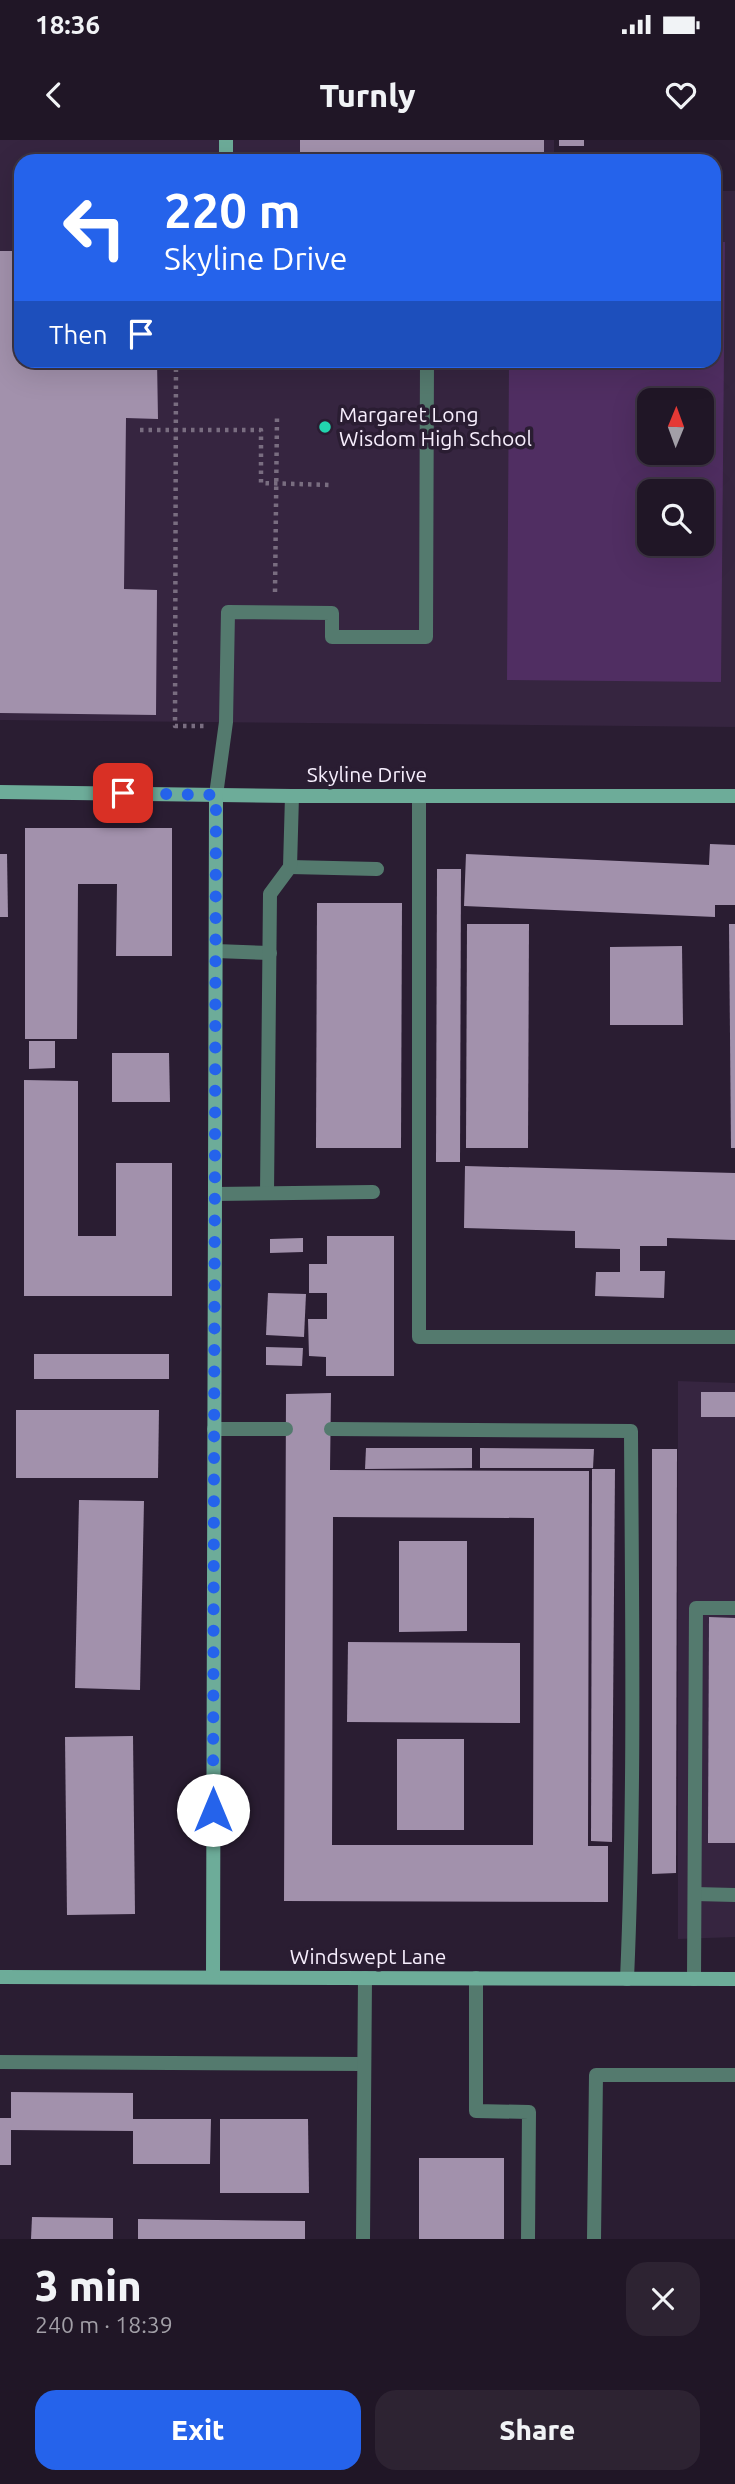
<!DOCTYPE html>
<html lang="en">
<head>
<meta charset="utf-8">
<style>
	body { margin:0; font-family:Ubuntu,sans-serif; background:#2d2332; color:#f1f3f6; height:100vh; display:flex; flex-direction:column; font-size:26px; white-space:nowrap }
	* { box-sizing:border-box; margin:0 }
	p { font-size:23px; color:#a29fa7 }
	.icon { flex:none; width:38px; height:38px; fill:none; stroke:currentColor; stroke-width:2; stroke-linecap:round; stroke-linejoin:round }
	.map { position:relative; height:2099px; overflow:hidden }
	.details { display:flex; flex-direction:column; background:#201626; flex:1 }
	.details>* { flex:none }
	.hud { position:absolute; left:14px; top:14px; width:707px; height:214px; border-radius:21px; box-shadow:0 7px 28px #0002,0 0 0 2px #3d3543; background:#2563eb; color:#fff; overflow:hidden }
	.needle { width:46px; rotate:1deg }
	.controls { position:absolute; left:637px; top:248px; display:grid; gap:14px }
	.controls a { display:grid; place-items:center; width:77px; height:77px; border-radius:14px; background:#201626; box-shadow:0 7px 28px #0002,0 0 0 2px #3d3543; font-size:35px }
	.pin { position:absolute; display:grid; place-items:center; width:60px; height:60px; color:#fff; margin:-30px; border-radius:14px; box-shadow:0 4px 10px #0006 }
	.me { position:absolute; width:77px; margin:-38px; rotate:0deg; stroke-linejoin:round; filter:drop-shadow(0 0 5px #0008) }
	.turn { display:flex; align-items:center; gap:24px; height:147px; padding:0 35px; font-size:32px }
	.turn .icon { width:91px; height:91px; stroke-width:2.5 }
	.turn b { display:block; font-size:49px; line-height:60px }
	.then { display:flex; align-items:center; height:66px; padding:0 35px; background:#0003; gap:14px; font-size:26px }
	.round { display:grid; place-items:center; flex:none; width:74px; height:74px; border-radius:21px; background:#2d2332 }
	.head { display:flex; align-items:center; justify-content:space-between; height:119px; padding:0 35px }
	h1 { font-size:42px; font-weight:800; line-height:52px }
	.cta { display:flex; gap:14px; margin-top:auto; padding:14px 35px }
	.cta a { flex:1; height:80px; border-radius:21px; background:#2563eb; color:#fff; font-size:28px; font-weight:800; line-height:80px; text-align:center }
	.cta a+a { background:#2d2332; color:#f1f3f6 }
	.status { display:flex; justify-content:space-between; align-items:center; height:49px; padding:0 35px; background:#201626; direction:ltr }
	.status svg { height:19px; fill:currentColor }
	header { display:flex; justify-content:space-between; align-items:center; height:91px; padding:0 35px; background:#201626; font-size:32px; font-weight:800 }
	.map>svg:first-child { display:block }
	.built { fill:#362540; fill-rule:evenodd }
	.green { fill:#502e62; fill-rule:evenodd }
	.building { fill:#a291ac; fill-rule:evenodd }
	.lines { fill:none; stroke-linecap:round; stroke-linejoin:round }
	.path { stroke:#796d80; stroke-width:4.5; stroke-dasharray:3.5 5; stroke-linecap:butt }
	.lane { stroke:#547a6e; stroke-width:14 }
	.secondary { stroke:#6dac99; stroke-width:14 }
	.route { stroke:#2563eb; stroke-width:12; stroke-dasharray:0 21.6 }
	.poi-dot { fill:#22d5af; stroke:#2a1d32; stroke-width:2.5 }
	.labels { text-anchor:middle; stroke-width:7; stroke-linejoin:round; paint-order:stroke }
	.poi-label { font-size:21px; fill:#f7eefd; stroke:#2a1d32; text-anchor:start }
	.street-label { font-size:21px; fill:#f7eefd; stroke:#2a1d32 }
</style>
</head>
<body>
<div class="status"><b>18:36</b><svg viewBox="0 0 49 12"><path d="M0 12V9h3v3zM5 12V6h3v6zM10 12V3h3v9zM15 12V0h3v12zM26 1h20v11H26zM47 4h2v5h-2z"/></svg></div>
<header><svg class="icon" aria-label="back" viewBox="0 0 24 24"><path d="M15 5l-7 7 7 7"/></svg>Turnly<svg class="icon" aria-label="heart" viewBox="0 0 24 24"><path d="M12 20l-8-8c-3-5 5-10 8-4 3-6 11-1 8 4z"/></svg></header>
<div class="map">
<svg width="735" height="2099" viewBox="0 0 735 2099">
	<rect width="100%" height="100%" fill="#2a1d32"/>
	<g class="built">
		<path d="M0 0H554V21H21V220H714V51H735V587L0 580ZM649 261H702V313H649ZM649 352H702V404H649Z"/>
		<polygon points="678,1241 735,1243 735,1797 678,1799"/>
	</g>
	<path class="green" d="M714 102H725L721 542 507 540 509 221 714 220ZM649 261H702V313H649ZM649 352H702V404H649Z"/>
	<g class="building">
		<rect x="300" y="0" width="244" height="21"/>
		<rect x="559" y="0" width="25" height="6"/>
		<polygon points="0,111 21,111 21,220 157,220 158,279 126,278 124,449 157,450 156,575 0,573"/>
		<polygon points="25,688 172,688 172,816 116,816 117,744 78,744 77,899 25,899"/>
		<polygon points="710,704 735,705 735,765 715,765 715,777 464,766 466,714 709,725"/>
		<polygon points="0,714 7,714 8,777 0,777"/>
		<polygon points="437,729 461,729 460,1022 436,1022"/>
		<polygon points="317,763 402,763 401,1008 316,1008"/>
		<polygon points="467,784 529,784 528,1008 466,1008"/>
		<polygon points="729,784 735,784 735,1008 731,1008"/>
		<polygon points="682,806 683,885 610,885 610,807"/>
		<polygon points="29,901 55,901 55,928 29,929"/>
		<polygon points="112,913 169,913 170,962 112,962"/>
		<polygon points="24,940 78,941 78,1096 116,1096 116,1023 172,1023 172,1156 24,1156"/>
		<polygon points="465,1026 735,1033 735,1100 667,1098 667,1106 640,1106 640,1131 665,1131 664,1158 595,1156 596,1132 620,1132 620,1109 575,1108 575,1091 464,1088"/>
		<polygon points="327,1096 394,1096 394,1236 326,1236 326,1217 309,1216 308,1179 327,1179 327,1153 309,1153 309,1124 327,1124"/>
		<polygon points="303,1098 303,1112 270,1113 270,1099"/>
		<polygon points="268,1153 306,1154 304,1197 266,1195"/>
		<polygon points="266,1207 303,1208 302,1226 266,1225"/>
		<rect x="34" y="1214" width="135" height="25"/>
		<rect x="701" y="1252" width="34" height="25"/>
		<path d="M331 1253 330 1330 589 1331 588 1706H608V1762L284 1761 286 1254ZM333 1377 534 1378 533 1705H332Z"/>
		<polygon points="16,1270 159,1270 158,1338 16,1338"/>
		<polygon points="366,1308 472,1308 472,1328 365,1329"/>
		<polygon points="480,1308 594,1309 593,1328 480,1328"/>
		<polygon points="652,1309 677,1309 676,1733 652,1734"/>
		<polygon points="592,1329 615,1329 612,1702 591,1701"/>
		<polygon points="79,1360 144,1361 140,1550 75,1548"/>
		<polygon points="399,1401 467,1401 467,1491 399,1492"/>
		<polygon points="709,1477 735,1478 735,1703 708,1703"/>
		<polygon points="348,1502 520,1503 520,1583 347,1582"/>
		<polygon points="133,1596 135,1774 67,1775 65,1597"/>
		<rect x="397" y="1599" width="67" height="91"/>
		<polygon points="11,1952 133,1953 133,1979 211,1979 210,2024 133,2024 133,1991 11,1990 11,2025 0,2025 0,1978 11,1978"/>
		<polygon points="220,1979 308,1979 309,2053 220,2053"/>
		<rect x="419" y="2018" width="85" height="81"/>
		<polygon points="32,2077 113,2078 113,2099 31,2099"/>
		<polygon points="138,2079 305,2081 305,2099 138,2099"/>
	</g>
	<g class="lines">
		<g class="path">
			<polyline points="176,220 175,586 204,586"/>
			<polyline points="140,290 261,290 261,343 332,345"/>
			<polyline points="275,452 277,278"/>
		</g>
		<g class="lane">
			<polyline points="216,655 226,582 228,472 332,473 332,497 426,497 427,220"/>
			<polyline points="419,656 419,1197 735,1197"/>
			<polyline points="290,727 377,729"/>
			<polyline points="216,811 270,813"/>
			<polyline points="267,1053 270,754 290,727 292,656"/>
			<polyline points="215,1054 373,1052"/>
			<polyline points="214,1289 286,1289"/>
			<path d="M331 1289 631 1291C632 1474 635 1656 627 1839"/>
			<polyline points="695,1754 735,1755"/>
			<polyline points="476,1838 476,1971 529,1972 528,2099"/>
			<polyline points="694,1839 696,1468 735,1468"/>
			<polyline points="0,1922 363,1924"/>
			<polyline points="363,2099 365,1838"/>
			<polyline points="594,2099 596,1935 735,1935"/>
		</g>
		<g class="secondary">
			<polyline points="226,0 226,20"/>
			<polyline points="0,652 292,656 735,656"/>
			<polyline points="0,1837 735,1839"/>
			<polyline points="213,1837 216,655"/>
		</g>
	</g>
	<g class="lines">
		<polyline class="route" points="123,653 216,655 213,1670"/>
	</g>
	<circle class="poi-dot" cx="325" cy="287" r="7"/>
	<g class="labels">
		<g class="poi-label">
			<text x="339" y="282">Margaret Long<tspan x="339" dy="24">Wisdom High School</tspan></text>
		</g>
		<g class="street-label">
			<text x="367" y="642">Skyline Drive</text>
			<text x="368" y="1824">Windswept Lane</text>
		</g>
	</g>
</svg>
<div class="controls">
<a><svg class="needle" viewBox="-14 -14 28 28"><path d="M0-13l5 13h-10z" fill="#e53935"/><path d="M0 13l5-13h-10z" fill="#a29fa7"/></svg></a>
<a><svg class="icon" aria-label="search" viewBox="0 0 24 24"><circle cx="10" cy="10" r="6"/><path d="M15 15l6 6"/></svg></a>
</div>
<div class="pin" style="left:123px;top:653px;background:#d93025"><svg class="icon" aria-label="arrive" viewBox="0 0 24 24"><path d="M6 21V4h12l-3 4 3 4H6"/></svg></div>
<svg class="me" style="left:213px;top:1670px" viewBox="-20 -20 40 40"><circle r="19" fill="#fff"/><path d="M0-13L10 11 0 6-10 11z" fill="#2563eb"/></svg>
<div class="hud">
<div class="turn"><svg class="icon" aria-label="left" viewBox="0 0 24 24"><path d="M17 20v-9H6M10 6l-5 5 5 5"/></svg><div><b>220 m</b>Skyline Drive</div></div>
<div class="then">Then<svg class="icon" aria-label="arrive" viewBox="0 0 24 24"><path d="M6 21V4h12l-3 4 3 4H6"/></svg></div>
</div>
</div>
<section class="details">
<div class="head"><div><h1>3 min</h1><p>240 m · 18:39</p></div><a class="round"><svg class="icon" aria-label="close" viewBox="0 0 24 24"><path d="M6 6l12 12M18 6L6 18"/></svg></a></div>
<div class="cta"><a>Exit</a><a>Share</a></div>
</section>
</body>
</html>
